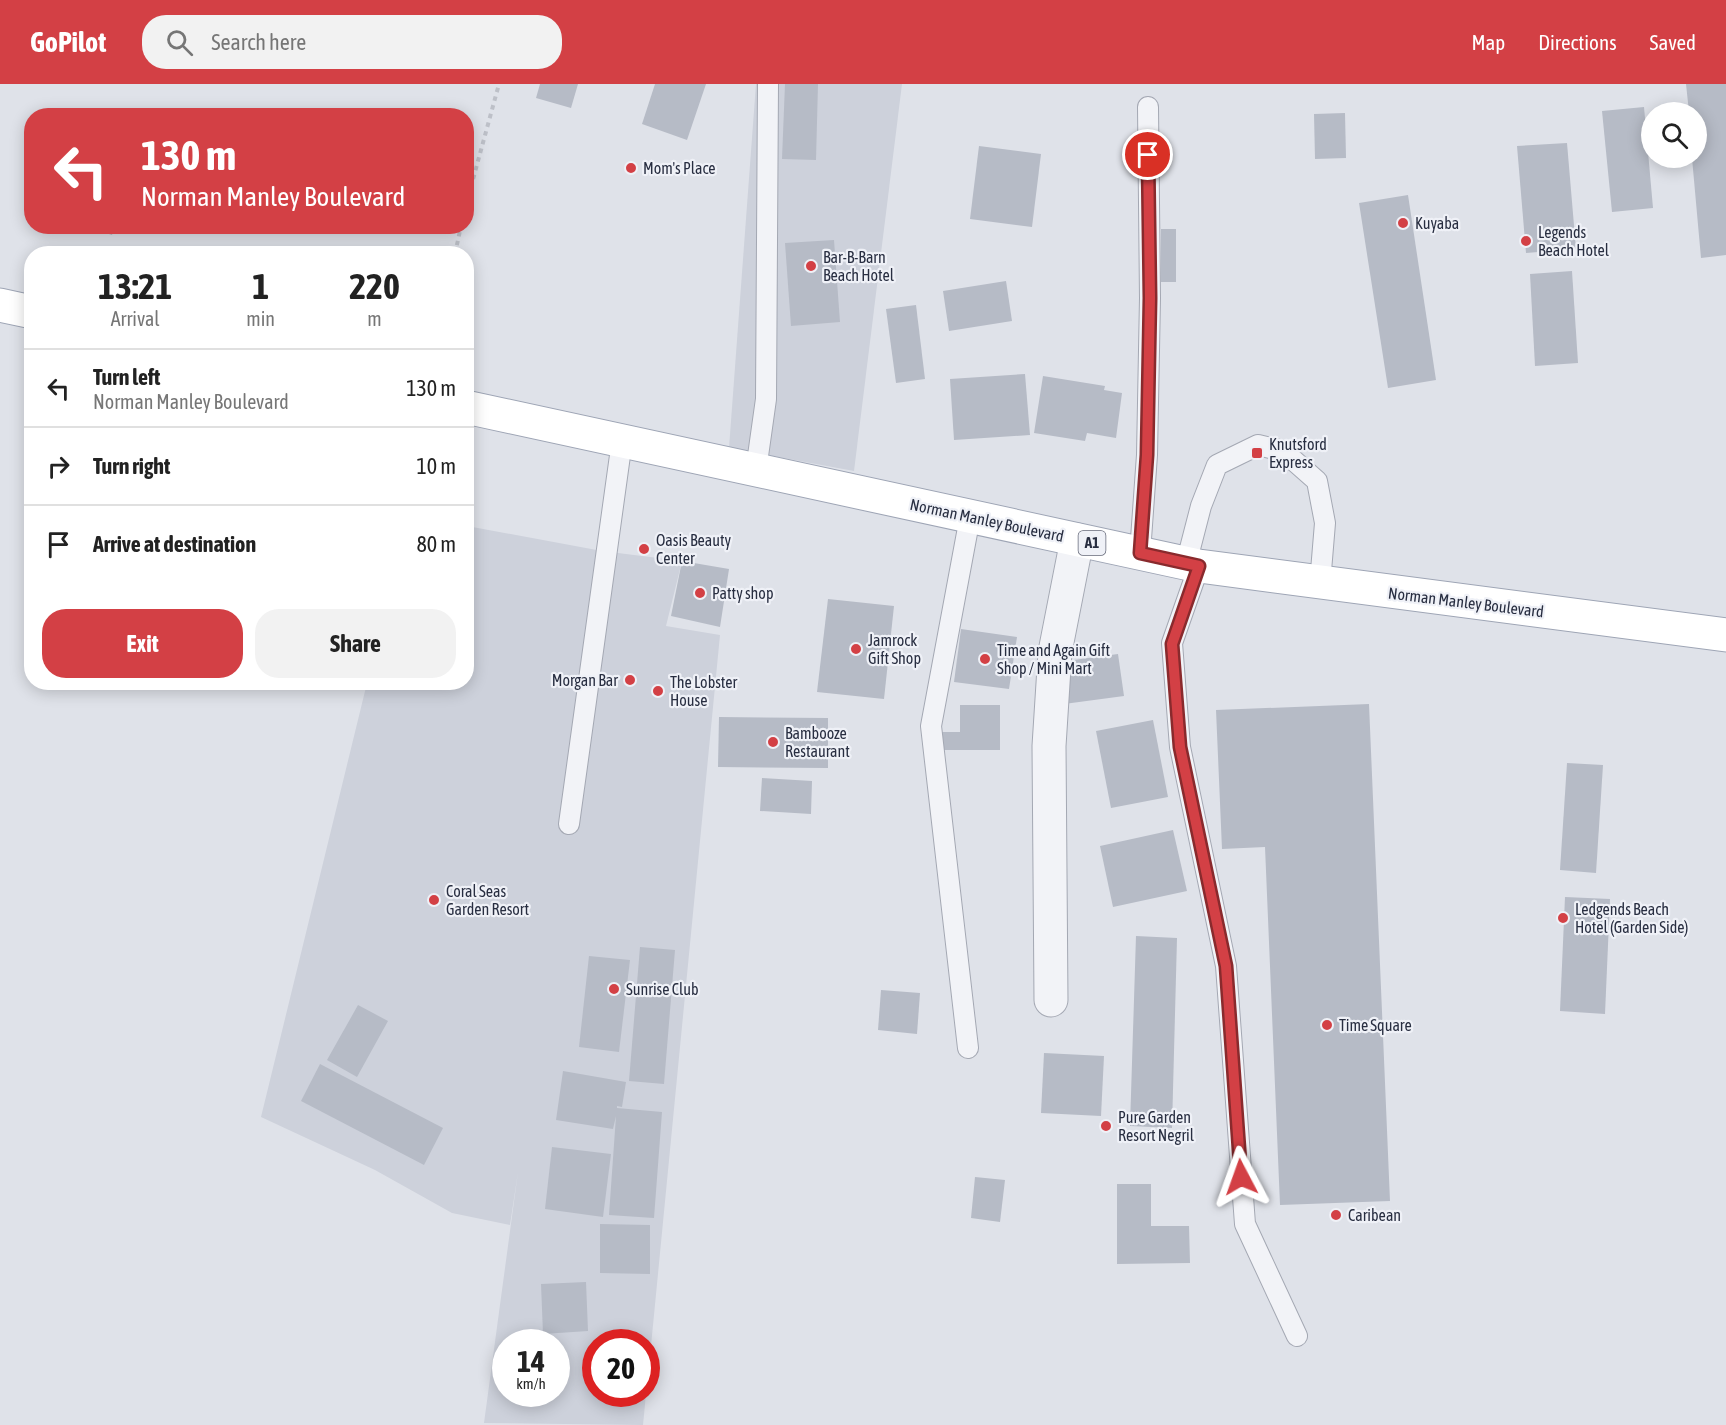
<!DOCTYPE html>
<html lang="en">
<head>
<meta charset="utf-8">
<style>
	body { margin:0; font-family:"Asap Condensed",sans-serif; background:#f2f2f2; color:#222; height:100vh; display:flex; flex-direction:column; font-size:22px; white-space:nowrap }
	* { box-sizing:border-box; margin:0 }
	p { font-size:20px; color:#767676 }
	.icon { flex:none; width:33px; height:33px; fill:none; stroke:currentColor; stroke-width:2; stroke-linecap:round; stroke-linejoin:round }
	.map { position:relative; flex:1; overflow:hidden }
	.side { position:absolute; left:24px; top:162px; width:450px; height:444px; display:flex; flex-direction:column; background:#fff; border-radius:24px; box-shadow:0 3px 15px #0003 }
	.side>* { flex:none }
	.banner { position:absolute; left:24px; top:24px; width:450px; height:126px; border-radius:24px; box-shadow:0 3px 15px #0003; background:#d34045; color:#fff; overflow:hidden }
	.fabs { position:absolute; left:1641px; top:18px; display:grid; gap:12px }
	.fabs a { display:grid; place-items:center; width:66px; height:66px; border-radius:50%; background:#fff; box-shadow:0 3px 15px #0003; font-size:30px }
	.speed { position:absolute; left:492px; top:1245px; display:flex; gap:12px; font-size:30px; font-weight:700; text-align:center }
	.speed>* { display:grid; place-content:center; width:78px; height:78px; border-radius:50%; background:#fff; box-shadow:0 3px 15px #0003; line-height:1 }
	.speed small { font-size:15px; font-weight:400 }
	.speed .limit { border:9px solid #d22; background:#fff; color:#111 }
	.pin { position:absolute; display:grid; place-items:center; width:51px; height:51px; color:#fff; margin:-26px; border:3px solid #fff; border-radius:50%; box-shadow:0 2px 6px #0007 }
	.me { position:absolute; width:66px; margin:-33px; rotate:356deg; stroke-linejoin:round; filter:drop-shadow(0 0 4px #0008) }
	.turn { display:flex; align-items:center; gap:21px; height:126px; padding:0 18px; font-size:27px }
	.turn .icon { width:78px; height:78px; stroke-width:2.5 }
	.turn b { display:block; font-size:42px; line-height:51px }
	.eta { display:flex; justify-content:space-evenly; align-items:center; height:102px; text-align:center }
	.eta b { font-size:36px; font-weight:700; line-height:42px }
	.primary-button { display:flex; gap:12px; margin-top:auto; padding:12px 18px }
	.primary-button a { flex:1; height:69px; border-radius:24px; background:#d34045; color:#fff; font-size:24px; font-weight:700; line-height:69px; text-align:center }
	.primary-button a+a { background:#f2f2f2; color:#222 }
	ul { padding:0; list-style:none }
	li { display:flex; align-items:center; gap:18px; height:78px; padding:0 18px; border-top:2px solid #e0e0e0 }
	li div { flex:1 }
	li b { display:block; font-size:22px }
	li em { font-style:normal }
	header { display:flex; align-items:center; gap:36px; box-sizing:border-box; height:84px; padding:0 30px; background:#d34045; color:#fff }
	header strong { font-size:28px }
	nav { display:flex; gap:33px; margin-inline-start:auto; font-size:21px }
	.search { width:420px; height:54px; background:#f2f2f2; display:flex; align-items:center; gap:15px; box-sizing:border-box; padding:0 21px; border-radius:24px; color:#767676; font-size:22px }
	.map>svg:first-child { display:block }
	.built { fill:#cdd1db; fill-rule:evenodd }
	.building { fill:#b6bbc6 }
	.lines { fill:none; stroke-linecap:round; stroke-linejoin:round }
	.service-casing { stroke:#a4a8b3; stroke-width:22 }
	.minor-casing { stroke:#a4a8b3; stroke-width:35 }
	.primary-casing { stroke:#9ea5b5; stroke-width:35 }
	.path { stroke:#bdc0c8; stroke-width:4; stroke-dasharray:4.5 4.5; stroke-linecap:butt }
	.service { stroke:#f2f3f7; stroke-width:20 }
	.minor { stroke:#f2f3f7; stroke-width:33 }
	.primary { stroke:#fff; stroke-width:33 }
	.route-casing { stroke:#892a2d; stroke-width:15 }
	.route { stroke:#d34045; stroke-width:10 }
	.poi-dot { fill:#d34045; stroke:#eff1f7; stroke-width:2 }
	.labels { text-anchor:middle; stroke-width:4.5; stroke-linejoin:round; paint-order:stroke }
	.shield { fill:#eff1f7; stroke:#646878; stroke-width:1.5 }
	.shield-label { font-size:15px; font-weight:bold; fill:#282e41 }
	.poi-label { font-size:16px; fill:#282e41; stroke:#eff1f7; text-anchor:start }
	.street-label { font-size:16px; fill:#282e41; stroke:#eff1f7 }
</style>
</head>
<body>
<header>
<strong>GoPilot</strong>
<div class="search"><svg class="icon" aria-label="search" viewBox="0 0 24 24"><circle cx="10" cy="10" r="6"/><path d="M15 15l6 6"/></svg>Search here</div>
<nav><a>Map</a><a>Directions</a><a>Saved</a></nav>
</header>
<div class="map">
<svg width="1726" height="1341" viewBox="0 0 1726 1341">
	<rect width="100%" height="100%" fill="#dfe2e9"/>
	<g class="built">
		<polygon points="756,0 902,0 854,387 729,364"/>
		<path d="M467 442 602 467 682 477 666 542 720 551 647 1303 646 1258H596V1310H646L643 1341 484 1339 518 1088 510 1141 452 1129 375 1086 261 1033 367 599 466 598ZM506 1258H556V1310H506Z"/>
	</g>
	<g class="building">
		<polygon points="540,0 578,0 571,24 536,14"/>
		<polygon points="655,0 706,0 687,56 642,40"/>
		<polygon points="785,0 818,0 816,76 782,75"/>
		<polygon points="1686,0 1726,0 1726,171 1701,174 1692,74 1696,74 1696,28 1689,28"/>
		<polygon points="1644,23 1653,124 1612,128 1602,27"/>
		<polygon points="1345,29 1346,74 1315,75 1314,30"/>
		<polygon points="1567,59 1576,165 1526,169 1517,62"/>
		<polygon points="979,62 1041,70 1032,143 970,135"/>
		<polygon points="1408,111 1436,296 1388,304 1359,119"/>
		<polygon points="84,142 115,142 112,151"/>
		<rect x="1161" y="145" width="15" height="53"/>
		<polygon points="834,156 840,238 791,242 785,159"/>
		<polygon points="1572,187 1578,279 1535,282 1530,190"/>
		<polygon points="1006,197 1012,237 949,247 943,207"/>
		<polygon points="916,221 925,295 896,299 886,225"/>
		<polygon points="1025,290 1030,351 954,356 950,295"/>
		<polygon points="1043,292 1105,302 1104,306 1122,309 1116,354 1087,349 1085,357 1034,349"/>
		<polygon points="682,477 729,485 720,543 671,532"/>
		<polygon points="828,515 894,522 884,615 817,608"/>
		<polygon points="961,545 1017,553 1009,605 954,598"/>
		<polygon points="1118,570 1124,612 1064,620 1059,578"/>
		<polygon points="1369,620 1390,1117 1280,1121 1265,763 1222,765 1216,626"/>
		<polygon points="960,621 1000,621 1000,666 941,666 941,648 960,648"/>
		<polygon points="719,633 828,634 828,684 718,683"/>
		<polygon points="1153,636 1168,713 1111,724 1096,647"/>
		<polygon points="1567,679 1603,681 1596,789 1560,786"/>
		<polygon points="762,694 812,697 811,730 760,727"/>
		<polygon points="1173,746 1187,807 1113,823 1100,762"/>
		<polygon points="1565,813 1610,815 1605,930 1560,927"/>
		<polygon points="1136,852 1177,854 1172,1044 1130,1042"/>
		<polygon points="640,863 675,866 664,1000 629,997"/>
		<polygon points="589,872 630,876 619,968 579,963"/>
		<polygon points="881,906 920,909 917,950 878,946"/>
		<polygon points="358,921 388,937 357,993 327,976"/>
		<polygon points="1044,969 1104,972 1101,1032 1041,1029"/>
		<polygon points="320,980 443,1044 424,1081 301,1017"/>
		<polygon points="563,987 626,998 622,1023 617,1022 617,1024 662,1028 654,1134 609,1131 616,1032 613,1045 556,1036"/>
		<polygon points="552,1063 611,1070 603,1133 545,1125"/>
		<polygon points="975,1093 1005,1096 1000,1138 971,1134"/>
		<polygon points="1117,1100 1151,1100 1151,1142 1189,1142 1190,1179 1117,1180"/>
		<polygon points="600,1140 650,1141 650,1190 600,1189"/>
		<polygon points="586,1198 588,1247 543,1250 541,1200"/>
	</g>
	<g class="lines">
		<g class="service-casing">
			<g id="service">
				<polyline points="756,386 766,315 768,0"/>
				<polyline points="1140,469 1147,371 1150,214 1148,23"/>
				<polyline points="1186,480 1201,422 1217,381 1258,361 1283,367 1317,397 1325,439 1320,499"/>
				<polyline points="1199,482 1172,559 1180,663 1226,882 1245,1140 1297,1252"/>
				<polyline points="569,740 622,357"/>
				<polyline points="968,964 931,642 970,433"/>
			</g>
		</g>
		<g class="minor-casing">
			<polyline id="minor" points="1051,916 1049,662 1055,568 1077,456"/>
		</g>
		<g class="primary-casing">
			<g id="primary">
				<polyline points="0,221 32,228"/>
				<polyline points="466,323 1199,482 1726,551"/>
			</g>
		</g>
		<g class="path">
			<polyline points="466,121 499,0"/>
			<polyline points="455,170 461,142"/>
		</g>
		<use href="#service" class="service"/>
		<use href="#minor" class="minor"/>
		<use href="#primary" class="primary"/>
	</g>
	<g class="lines">
		<g class="route-casing">
			<polyline id="route" points="1148,71 1150,214 1147,371 1140,469 1199,482 1172,560 1180,663 1226,882 1241,1093"/>
		</g>
		<use href="#route" class="route"/>
	</g>
	<g class="poi-dot">
		<circle cx="631" cy="84" r="6"/>
		<circle cx="1403" cy="139" r="6"/>
		<circle cx="1526" cy="157" r="6"/>
		<circle cx="811" cy="182" r="6"/>
		<rect x="1251" y="363" width="12" height="12" rx="3"/>
		<circle cx="644" cy="465" r="6"/>
		<circle cx="700" cy="509" r="6"/>
		<circle cx="856" cy="565" r="6"/>
		<circle cx="985" cy="575" r="6"/>
		<circle cx="630" cy="596" r="6"/>
		<circle cx="658" cy="607" r="6"/>
		<circle cx="773" cy="658" r="6"/>
		<circle cx="434" cy="816" r="6"/>
		<circle cx="1563" cy="834" r="6"/>
		<circle cx="614" cy="905" r="6"/>
		<circle cx="1327" cy="941" r="6"/>
		<circle cx="1106" cy="1042" r="6"/>
		<circle cx="1336" cy="1131" r="6"/>
	</g>
	<g class="labels">
		<rect class="shield" x="1078.5" y="447" width="27" height="24" rx="4.5"/>
		<g class="shield-label">
			<text x="1092" y="464">A1</text>
		</g>
		<g class="poi-label">
			<text x="643" y="90">Mom's Place</text>
			<text x="1415" y="145">Kuyaba</text>
			<text x="1538" y="154">Legends<tspan x="1538" dy="18">Beach Hotel</tspan></text>
			<text x="823" y="179">Bar-B-Barn<tspan x="823" dy="18">Beach Hotel</tspan></text>
			<text x="1269" y="366">Knutsford<tspan x="1269" dy="18">Express</tspan></text>
			<text x="656" y="462">Oasis Beauty<tspan x="656" dy="18">Center</tspan></text>
			<text x="712" y="515">Patty shop</text>
			<text x="868" y="562">Jamrock<tspan x="868" dy="18">Gift Shop</tspan></text>
			<text x="997" y="572">Time and Again Gift<tspan x="997" dy="18">Shop / Mini Mart</tspan></text>
			<text x="618" y="602" text-anchor="end">Morgan Bar</text>
			<text x="670" y="604">The Lobster<tspan x="670" dy="18">House</tspan></text>
			<text x="785" y="655">Bambooze<tspan x="785" dy="18">Restaurant</tspan></text>
			<text x="446" y="813">Coral Seas<tspan x="446" dy="18">Garden Resort</tspan></text>
			<text x="1575" y="831">Ledgends Beach<tspan x="1575" dy="18">Hotel (Garden Side)</tspan></text>
			<text x="626" y="911">Sunrise Club</text>
			<text x="1339" y="947">Time Square</text>
			<text x="1118" y="1039">Pure Garden<tspan x="1118" dy="18">Resort Negril</tspan></text>
			<text x="1348" y="1137">Caribean</text>
		</g>
		<g class="street-label">
			<text transform="translate(987 436) rotate(12)" y="6">Norman Manley Boulevard</text>
			<text transform="translate(1466 518) rotate(7)" y="6">Norman Manley Boulevard</text>
		</g>
	</g>
</svg>
<div class="fabs">
<a><svg class="icon" aria-label="search" viewBox="0 0 24 24"><circle cx="10" cy="10" r="6"/><path d="M15 15l6 6"/></svg></a>
</div>
<div class="speed"><div>14<small>km/h</small></div><div class="limit">20</div></div>
<div class="pin" style="left:1148px;top:71px;background:#d93025"><svg class="icon" aria-label="arrive" viewBox="0 0 24 24"><path d="M6 21V4h12l-3 4 3 4H6"/></svg></div>
<svg class="me" style="left:1241px;top:1093px" viewBox="-20 -20 40 40"><path d="M0-17L14 15 0 8-14 15z" fill="#d34045" stroke="#fff" stroke-width="4"/></svg>
<div class="banner">
<div class="turn"><svg class="icon" aria-label="left" viewBox="0 0 24 24"><path d="M17 20v-9H6M10 6l-5 5 5 5"/></svg><div><b>130 m</b>Norman Manley Boulevard</div></div>
</div>
<section class="side">
<div class="eta">
<div><b>13:21</b><p>Arrival</p></div>
<div><b>1</b><p>min</p></div>
<div><b>220</b><p>m</p></div>
</div>
<ul>
<li><svg class="icon" aria-label="left" viewBox="0 0 24 24"><path d="M17 20v-9H6M10 6l-5 5 5 5"/></svg><div><b>Turn left</b><p>Norman Manley Boulevard</p></div><em>130 m</em></li>
<li><svg class="icon" aria-label="right" viewBox="0 0 24 24"><path d="M7 20v-9h11M14 6l5 5-5 5"/></svg><div><b>Turn right</b></div><em>10 m</em></li>
<li><svg class="icon" aria-label="arrive" viewBox="0 0 24 24"><path d="M6 21V4h12l-3 4 3 4H6"/></svg><div><b>Arrive at destination</b></div><em>80 m</em></li>
</ul>
<div class="primary-button"><a>Exit</a><a>Share</a></div>
</section>
</div>
</body>
</html>
